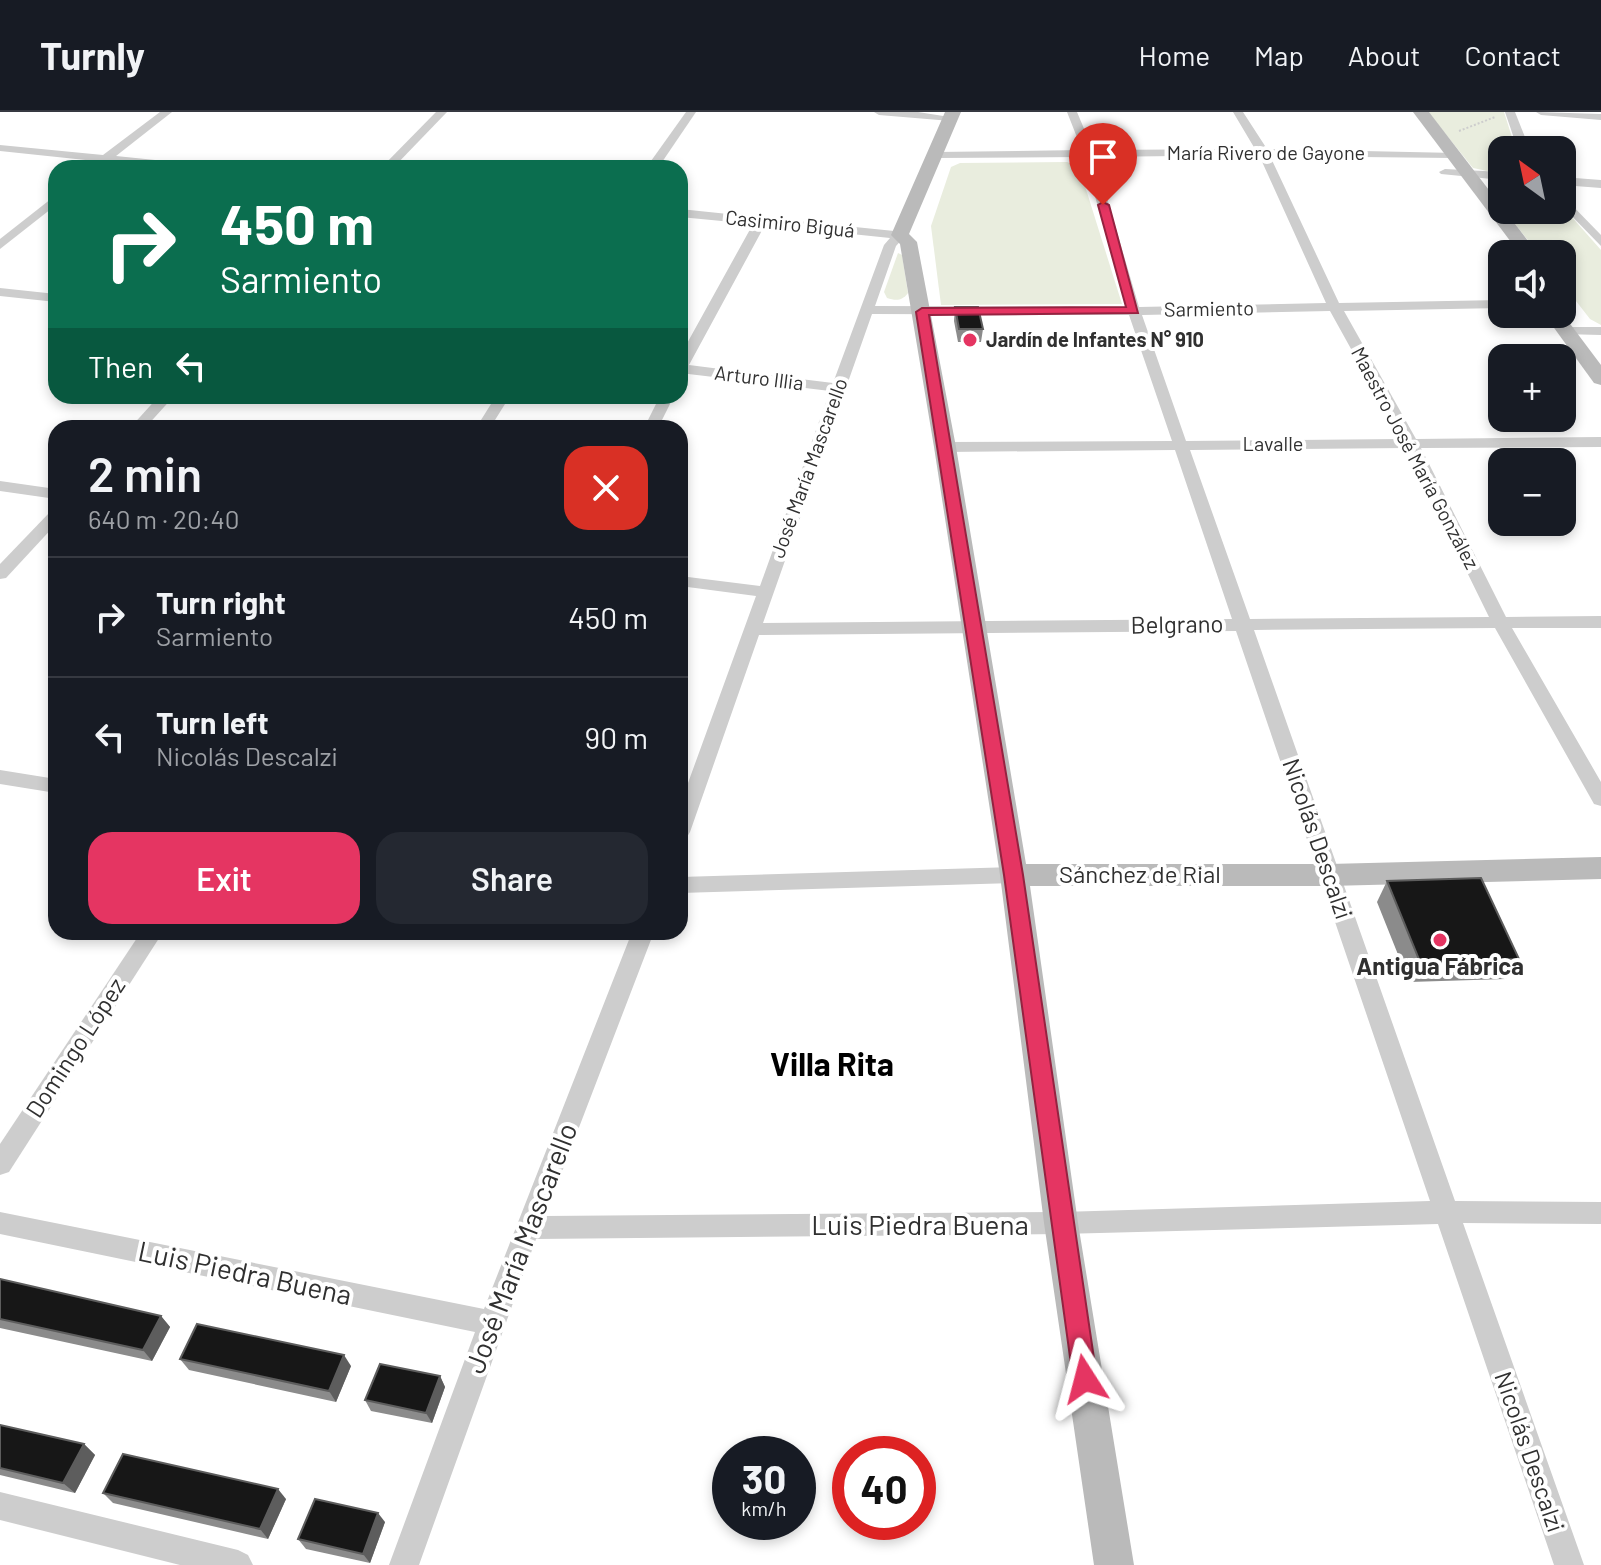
<!DOCTYPE html>
<html lang="en">
<head>
<meta charset="utf-8">
<style>
	body { margin:0; font-family:Barlow,sans-serif; background:#242831; color:#f1f3f6; height:100vh; display:flex; flex-direction:column; font-size:30px; white-space:nowrap }
	* { box-sizing:border-box; margin:0 }
	p { font-size:26px; color:#9ea1a6 }
	.icon { flex:none; width:44px; height:44px; fill:none; stroke:currentColor; stroke-width:2; stroke-linecap:round; stroke-linejoin:round }
	.map { position:relative; flex:1; overflow:hidden }
	.drawer { position:absolute; left:48px; top:308px; width:640px; height:520px; display:flex; flex-direction:column; background:#171b24; border-radius:24px; box-shadow:0 4px 12px #0003 }
	.drawer>* { flex:none }
	.guide { position:absolute; left:48px; top:48px; width:640px; height:244px; border-radius:24px; box-shadow:0 4px 12px #0003; background:#0b6e4f; color:#fff; overflow:hidden }
	.needle { width:52px; rotate:327deg }
	.controls { position:absolute; left:1488px; top:24px; display:grid; gap:16px }
	.controls a { display:grid; place-items:center; width:88px; height:88px; border-radius:16px; background:#171b24; box-shadow:0 4px 12px #0003; font-size:40px }
	.speed { position:absolute; left:712px; top:1324px; display:flex; gap:16px; font-size:40px; font-weight:700; text-align:center }
	.speed>* { display:grid; place-content:center; width:104px; height:104px; border-radius:50%; background:#171b24; box-shadow:0 4px 12px #0003; line-height:1 }
	.speed small { font-size:20px; font-weight:400 }
	.speed .limit { border:12px solid #d22; background:#fff; color:#111 }
	.pin { position:absolute; display:grid; place-items:center; width:68px; height:68px; color:#fff; margin:-82px -34px; border-radius:50% 50% 50% 0; rotate:-45deg; box-shadow:0 0 8px #0007 }
	.pin .icon { rotate:45deg }
	.me { position:absolute; width:88px; margin:-44px; rotate:351deg; stroke-linejoin:round; filter:drop-shadow(0 0 6px #0008) }
	.turn { display:flex; align-items:center; gap:28px; height:168px; padding:0 40px; font-size:36px }
	.turn .icon { width:104px; height:104px; stroke-width:2.5 }
	.turn b { display:block; font-size:56px; line-height:68px }
	.then { display:flex; align-items:center; height:76px; padding:0 40px; background:#0003; gap:16px; font-size:30px }
	.round { display:grid; place-items:center; flex:none; width:84px; height:84px; border-radius:24px; background:#242831 }
	.overview { display:flex; align-items:center; justify-content:space-between; height:136px; padding:0 40px }
	h1 { font-size:48px; font-weight:600; line-height:60px }
	.cta { display:flex; gap:16px; margin-top:auto; padding:16px 40px }
	.cta a { flex:1; height:92px; border-radius:24px; background:#e53562; color:#fff; font-size:32px; font-weight:600; line-height:92px; text-align:center }
	.cta a+a { background:#242831; color:#f1f3f6 }
	ul { padding:0; list-style:none }
	li { display:flex; align-items:center; gap:24px; height:120px; padding:0 40px; border-top:2px solid #363941 }
	li div { flex:1 }
	li b { display:block; font-size:30px }
	li em { font-style:normal }
	header { display:flex; align-items:center; gap:48px; box-sizing:border-box; height:112px; padding:0 40px; background:#171b24; border-bottom:2px solid #363941 }
	header strong { font-size:38px }
	nav { display:flex; gap:44px; margin-inline-start:auto; font-size:28px }
	.map>svg:first-child { display:block }
	.green { fill:#e9edde }
	.lines { fill:none; stroke-linecap:round; stroke-linejoin:round }
	.path { stroke:#cdcdcd; stroke-width:2; stroke-dasharray:2 2; stroke-linecap:butt }
	.street { fill:#cdcdcd; fill-rule:evenodd }
	.secondary { fill:#bababa; fill-rule:evenodd }
	.wall { fill:#8b8b8b }
	.shaded-wall { fill:#5d5d5d }
	.building { fill:#171717; stroke:#5d5d5d; stroke-width:2 }
	.route { fill:#e53562; stroke:#952240; stroke-width:2 }
	.poi-dot { fill:#e53562; stroke:#fff; stroke-width:3 }
	.labels { text-anchor:middle; stroke-width:8; stroke-linejoin:round; paint-order:stroke }
	.far-street-label { font-size:20px; fill:#303030; stroke:#fff }
	.far-poi-label { font-size:20px; font-weight:bold; fill:#303030; stroke:#fff; text-anchor:start }
	.street-label { font-size:24px; fill:#303030; stroke:#fff }
	.poi-label { font-size:24px; font-weight:bold; fill:#303030; stroke:#fff }
	.near-street-label { font-size:28px; fill:#303030; stroke:#fff }
	.district-label { font-size:32px; font-weight:bold; fill:#000; stroke:#fff }
</style>
</head>
<body>
<header>
<strong>Turnly</strong>
<nav><a>Home</a><a>Map</a><a>About</a><a>Contact</a></nav>
</header>
<div class="map">
<svg width="1601" height="1453" viewBox="0 0 1601 1453">
	<rect width="100%" height="100%" fill="#fff"/>
	<g class="green">
		<polygon points="1428,0 1504,0 1516,38 1502,38 1502,62 1473,56"/>
		<polygon points="1067,50 1079,55 1122,192 941,193 931,114 951,55 960,51"/>
		<polygon points="1562,94 1601,138 1601,213 1590,207 1562,171 1562,142 1539,142 1504,98 1562,98"/>
		<path d="M898 141 902 143 908 181C902 189 896 189 887 186L884 180Z"/>
	</g>
	<g class="lines">
		<polyline class="path" points="1459,19 1495,5"/>
		<g class="street">
			<polygon points="160,0 172,0 116,44 204,53 210,56 169,56 108,50 99,54 95,53 95,49 0,39 0,33 103,43"/>
			<polygon points="436,0 447,0 393,56 381,56"/>
			<polygon points="686,0 696,0 658,56 646,56"/>
			<polygon points="874,0 918,0 956,6 951,9 879,3"/>
			<path d="M1067 0H1077L1093 38 1255 37 1233 0H1243L1267 37 1456 41 1458 43 1452 46 1270 44 1339 191 1502 188V196L1344 199 1416 327 1601 325V335L1421 336 1506 505 1601 504V516H1512L1601 670V694L1594 692 1495 516 1254 518 1455 1089 1601 1090V1112L1463 1111 1584 1453H1554L1438 1112 1061 1122 536 1127 419 1453H389L475 1220 0 1122V1100L484 1197 632 820H654L545 1104 1061 1100 1430 1089 1236 519 759 523 690 720 687 725 680 727V693L756 484 680 474V464L760 474 830 279 680 261V244L753 112 680 105V97L904 120 906 123 896 134 875 194 1126 195 1084 45 936 46 930 43 936 40 1082 38ZM1259 43 1326 191 1139 195 1095 45ZM765 113 890 126 884 133 833 271 689 253ZM1330 199 1401 327 1186 329 1142 203ZM872 202 1129 203 1172 329 945 330 937 335 945 340 1175 338 1232 507 763 511ZM1406 336 1489 505 1250 507 1190 338Z"/>
			<polygon points="1505,0 1515,0 1530,38 1518,38"/>
			<polygon points="1536,0 1601,2 1601,8 1541,3"/>
			<polygon points="1445,57 1502,60 1502,68 1441,62 1439,60"/>
			<polygon points="1562,65 1601,68 1601,76 1562,73"/>
			<polygon points="56,83 56,93 0,137 0,127"/>
			<polygon points="1562,83 1601,123 1601,134 1562,94"/>
			<polygon points="0,176 56,182 56,190 0,184"/>
			<polygon points="1562,187 1572,188 1574,191 1562,195"/>
			<polygon points="1567,215 1601,215 1601,223 1562,222 1560,219"/>
			<polygon points="159,284 174,284 145,316 130,316"/>
			<polygon points="496,284 510,284 490,316 476,316"/>
			<polygon points="660,284 674,284 658,316 644,316"/>
			<polygon points="0,369 56,377 56,387 0,379"/>
			<polygon points="56,398 56,412 6,466 0,467 0,452 50,400"/>
			<polygon points="0,658 56,667 56,681 0,672"/>
			<polygon points="1014,755 1021,758 1024,763 1021,768 1014,771 680,781 680,765"/>
			<polygon points="141,820 163,820 9,1060 0,1063 0,1032"/>
			<polygon points="0,1380 238,1438 248,1443 253,1453 180,1453 0,1408"/>
		</g>
		<g class="secondary">
			<polygon points="945,0 961,0 909,122 917,130 956,335 1026,752 1329,752 1601,745 1601,767 1329,774 1030,774 1078,1111 1134,1453 1094,1453 1044,1111 1000,763 934,335 900,132 891,123"/>
			<polygon points="1413,0 1429,0 1538,142 1520,142"/>
			<polygon points="1562,201 1601,253 1601,273 1594,271 1544,202"/>
		</g>
	</g>
	<g class="wall">
		<polygon points="955,195 983,217 981,230 958,230 954,209"/>
		<polygon points="1387,769 1519,847 1506,867 1409,870 1377,790"/>
		<polygon points="0,1167 161,1204 170,1215 152,1249 0,1216"/>
		<polygon points="180,1247 351,1254 336,1290 189,1258"/>
		<polygon points="440,1264 445,1275 432,1311 371,1299 365,1288"/>
		<polygon points="0,1313 84,1332 95,1343 75,1381 0,1363"/>
		<polygon points="103,1381 286,1387 268,1427 113,1391"/>
		<polygon points="385,1410 370,1451 306,1437 298,1427"/>
	</g>
	<g class="shaded-wall">
		<polygon points="161,1204 170,1215 152,1249 143,1238"/>
		<polygon points="344,1243 351,1254 336,1290 329,1279"/>
		<polygon points="440,1264 445,1275 432,1311 426,1301"/>
		<polygon points="84,1332 95,1343 75,1381 63,1371"/>
		<polygon points="278,1377 286,1387 268,1427 260,1417"/>
		<polygon points="378,1401 385,1410 370,1451 363,1442"/>
	</g>
	<g class="building">
		<polygon points="955,195 978,195 983,217 959,217"/>
		<polygon points="1481,766 1519,847 1420,850 1387,769"/>
		<polygon points="0,1167 161,1204 143,1238 0,1207"/>
		<polygon points="197,1212 344,1243 329,1279 180,1247"/>
		<polygon points="380,1252 440,1264 426,1301 365,1288"/>
		<polygon points="0,1313 84,1332 63,1371 0,1356"/>
		<polygon points="123,1342 278,1377 260,1417 103,1381"/>
		<polygon points="315,1387 378,1401 363,1442 298,1427"/>
	</g>
	<polygon class="route" points="1103,90 1109,93 1138,201 929,203 1023,763 1097,1267 1094,1275 1085,1279 1077,1275 1073,1267 1004,763 916,200 922,196 1126,195 1098,93"/>
	<g class="poi-dot">
		<circle cx="970" cy="228" r="8"/>
		<circle cx="1440" cy="828" r="8"/>
	</g>
	<g class="labels">
		<g class="far-street-label">
			<text x="1266" y="48">María Rivero de Gayone</text>
			<text transform="translate(790 112) rotate(6)" y="7">Casimiro Biguá</text>
			<text transform="translate(1209 197) rotate(-1)" y="7">Sarmiento</text>
			<text transform="translate(759 266) rotate(7)" y="7">Arturo Illia</text>
			<text x="1273" y="339">Lavalle</text>
			<text transform="translate(1415 346) rotate(62)" y="7">Maestro José María González</text>
			<text transform="translate(809 356) rotate(-70)" y="7">José María Mascarello</text>
		</g>
		<g class="far-poi-label">
			<text x="986" y="235">Jardín de Infantes N° 910</text>
		</g>
		<g class="street-label">
			<text transform="translate(1177 513) rotate(-1)" y="8">Belgrano</text>
			<text transform="translate(1317 727) rotate(71)" y="8">Nicolás Descalzi</text>
			<text x="1140" y="771">Sánchez de Rial</text>
			<text transform="translate(76 936) rotate(-57)" y="8">Domingo López</text>
			<text transform="translate(1529 1340) rotate(71)" y="8">Nicolás Descalzi</text>
		</g>
		<g class="poi-label">
			<text x="1440" y="863">Antigua Fábrica</text>
		</g>
		<g class="near-street-label">
			<text x="920" y="1123">Luis Piedra Buena</text>
			<text transform="translate(521 1136) rotate(-69)" y="10">José María Mascarello</text>
			<text transform="translate(245 1161) rotate(12)" y="10">Luis Piedra Buena</text>
		</g>
		<g class="district-label">
			<text x="832" y="964">Villa Rita</text>
		</g>
	</g>
</svg>
<div class="controls">
<a><svg class="needle" viewBox="-14 -14 28 28"><path d="M0-13l5 13h-10z" fill="#e53935"/><path d="M0 13l5-13h-10z" fill="#9ea1a6"/></svg></a>
<a><svg class="icon" aria-label="sound" viewBox="0 0 24 24"><path d="M4 9h4l5-4v14l-5-4H4zM17 9q2 3 0 6"/></svg></a>
<a>+</a>
<a>−</a>
</div>
<div class="speed"><div>30<small>km/h</small></div><div class="limit">40</div></div>
<div class="pin" style="left:1103px;top:93px;background:#d93025"><svg class="icon" aria-label="arrive" viewBox="0 0 24 24"><path d="M6 21V4h12l-3 4 3 4H6"/></svg></div>
<svg class="me" style="left:1085px;top:1267px" viewBox="-20 -20 40 40"><path d="M0-17L14 15 0 8-14 15z" fill="#e53562" stroke="#fff" stroke-width="4"/></svg>
<div class="guide">
<div class="turn"><svg class="icon" aria-label="right" viewBox="0 0 24 24"><path d="M7 20v-9h11M14 6l5 5-5 5"/></svg><div><b>450 m</b>Sarmiento</div></div>
<div class="then">Then<svg class="icon" aria-label="left" viewBox="0 0 24 24"><path d="M17 20v-9H6M10 6l-5 5 5 5"/></svg></div>
</div>
<section class="drawer">
<div class="overview"><div><h1>2 min</h1><p>640 m · 20:40</p></div><a class="round" style="background:#d93025;color:#fff"><svg class="icon" aria-label="close" viewBox="0 0 24 24"><path d="M6 6l12 12M18 6L6 18"/></svg></a></div>
<ul>
<li><svg class="icon" aria-label="right" viewBox="0 0 24 24"><path d="M7 20v-9h11M14 6l5 5-5 5"/></svg><div><b>Turn right</b><p>Sarmiento</p></div><em>450 m</em></li>
<li><svg class="icon" aria-label="left" viewBox="0 0 24 24"><path d="M17 20v-9H6M10 6l-5 5 5 5"/></svg><div><b>Turn left</b><p>Nicolás Descalzi</p></div><em>90 m</em></li>
</ul>
<div class="cta"><a>Exit</a><a>Share</a></div>
</section>
</div>
</body>
</html>
